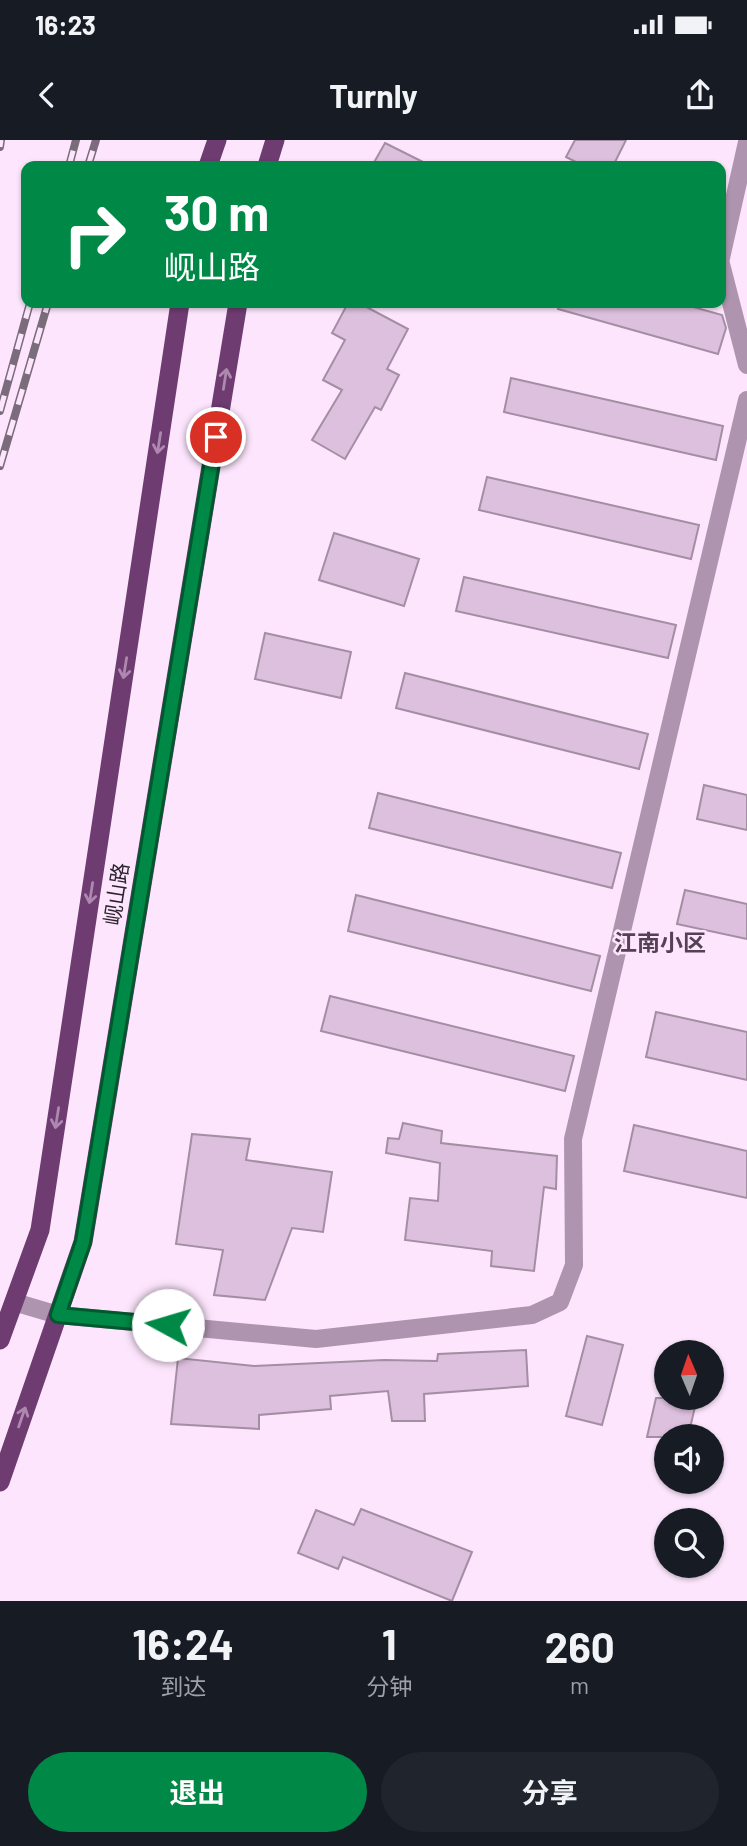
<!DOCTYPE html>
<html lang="zh">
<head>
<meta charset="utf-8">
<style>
	body { margin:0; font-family:Barlow,"Noto Sans SC",sans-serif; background:#20242c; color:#f1f3f6; height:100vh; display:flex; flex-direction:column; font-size:26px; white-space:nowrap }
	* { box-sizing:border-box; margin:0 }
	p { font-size:23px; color:#9ea1a6 }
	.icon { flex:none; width:38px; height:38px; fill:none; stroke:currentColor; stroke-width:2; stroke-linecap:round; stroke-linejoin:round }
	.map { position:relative; height:1461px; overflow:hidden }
	.drawer { display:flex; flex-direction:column; background:#171b24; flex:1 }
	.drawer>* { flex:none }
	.banner { position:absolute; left:21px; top:21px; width:705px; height:147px; border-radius:14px; box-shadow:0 2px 5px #0004; background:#008946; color:#fff; overflow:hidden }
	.needle { width:46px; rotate:358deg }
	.buttons { position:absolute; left:654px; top:1200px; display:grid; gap:14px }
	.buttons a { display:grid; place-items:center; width:70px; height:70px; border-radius:50%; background:#171b24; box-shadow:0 2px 5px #0004; font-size:35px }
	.pin { position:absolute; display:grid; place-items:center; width:60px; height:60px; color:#fff; margin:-30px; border:4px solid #fff; border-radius:50%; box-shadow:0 2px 7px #0007 }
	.me { position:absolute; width:77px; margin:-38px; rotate:276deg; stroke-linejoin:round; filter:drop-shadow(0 0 5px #0008) }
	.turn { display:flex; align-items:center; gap:24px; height:147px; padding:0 28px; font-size:32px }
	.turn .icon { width:91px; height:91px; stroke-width:2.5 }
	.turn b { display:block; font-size:49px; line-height:60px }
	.eta { display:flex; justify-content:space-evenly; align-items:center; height:119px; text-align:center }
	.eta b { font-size:42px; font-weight:700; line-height:49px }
	.cta { display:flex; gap:14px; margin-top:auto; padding:14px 28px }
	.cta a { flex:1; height:80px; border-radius:42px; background:#008946; color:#fff; font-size:28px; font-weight:700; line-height:80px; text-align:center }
	.cta a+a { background:#20242c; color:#f1f3f6 }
	.status { display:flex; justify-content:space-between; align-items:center; height:49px; padding:0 35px; background:#171b24; direction:ltr }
	.status svg { height:19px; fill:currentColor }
	header { display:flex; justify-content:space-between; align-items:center; height:91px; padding:0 28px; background:#171b24; font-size:32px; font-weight:700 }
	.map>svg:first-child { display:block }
	.building { fill:#ddc0de; stroke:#a38ea3; stroke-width:2 }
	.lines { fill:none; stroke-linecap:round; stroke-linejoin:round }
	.minor { stroke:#af94b0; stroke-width:18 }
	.trunk { stroke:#6e3c71; stroke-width:19 }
	.rail-casing { stroke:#7a6c7b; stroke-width:8 }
	.rail { stroke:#fde6fd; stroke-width:5; stroke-dasharray:16; stroke-linecap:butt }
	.oneway { stroke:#ae88b0 }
	.route-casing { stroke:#00592e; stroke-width:18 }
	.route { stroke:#008946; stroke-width:12 }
	.labels { text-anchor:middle; stroke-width:5; stroke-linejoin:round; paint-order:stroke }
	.street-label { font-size:21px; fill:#2d252e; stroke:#fde6fd }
	.neighbourhood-label { font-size:23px; font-weight:bold; fill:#544254; stroke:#fde6fd }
</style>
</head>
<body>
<div class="status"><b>16:23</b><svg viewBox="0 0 49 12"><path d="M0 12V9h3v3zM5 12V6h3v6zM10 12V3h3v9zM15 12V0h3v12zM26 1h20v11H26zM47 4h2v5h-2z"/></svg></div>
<header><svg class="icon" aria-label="back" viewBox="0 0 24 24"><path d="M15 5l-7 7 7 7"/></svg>Turnly<svg class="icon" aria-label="share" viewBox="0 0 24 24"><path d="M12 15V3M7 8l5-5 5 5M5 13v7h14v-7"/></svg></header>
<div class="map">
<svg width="747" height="1461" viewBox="0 0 747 1461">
	<rect width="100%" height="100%" fill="#fde6fd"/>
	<g class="building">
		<polygon points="575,0 626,0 613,26 584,26 566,17"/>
		<polygon points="385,3 431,26 372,26"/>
		<polygon points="348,163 359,163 408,189 387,229 399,235 381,270 375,267 345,319 312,300 342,250 323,240 345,200 332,193"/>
		<polygon points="559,163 679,163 722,175 726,188 718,214 558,169"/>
		<polygon points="511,238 723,286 716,320 504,272"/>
		<polygon points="487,337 699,385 691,419 479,370"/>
		<polygon points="334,393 419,419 404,466 319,440"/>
		<polygon points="464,437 676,485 668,518 456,471"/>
		<polygon points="265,493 351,512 341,558 255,539"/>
		<polygon points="405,533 648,594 639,629 396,568"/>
		<polygon points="704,645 747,655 747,690 697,679"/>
		<polygon points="378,653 621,713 612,748 369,688"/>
		<polygon points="685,750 747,764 747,799 677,784"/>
		<polygon points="356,755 600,816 591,851 348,791"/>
		<polygon points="330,856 574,916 565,951 321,891"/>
		<polygon points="656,872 747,892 747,940 646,917"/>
		<polygon points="403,983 442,991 441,1003 557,1016 556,1049 544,1047 534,1131 491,1126 492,1111 405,1100 410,1058 438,1061 440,1023 386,1013 388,998 399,999"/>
		<polygon points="634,985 747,1011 747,1058 624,1031"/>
		<polygon points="192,994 250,999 246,1020 332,1032 323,1092 292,1088 265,1160 214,1155 223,1110 176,1104"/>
		<polygon points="587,1196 623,1205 602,1285 566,1276"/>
		<polygon points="526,1210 528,1246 424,1254 425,1281 392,1281 388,1251 330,1256 331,1269 259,1275 259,1289 171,1284 178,1218 254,1226 384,1220 437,1221 438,1214"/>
		<polygon points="656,1258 697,1258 688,1297 647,1297"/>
		<polygon points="361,1369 472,1412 452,1461 343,1417 338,1429 298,1413 316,1370 354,1385"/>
	</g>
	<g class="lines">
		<g class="minor">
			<polyline points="721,118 747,2"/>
			<polyline points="721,124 747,225"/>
			<polyline points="14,1162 58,1175 316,1199 532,1175 560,1162 574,1125 573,999 747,260"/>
		</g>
		<g class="trunk">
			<polyline points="208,26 217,0"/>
			<polyline points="267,26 275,0"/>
			<polyline points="0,1200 40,1090 180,163"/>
			<polyline points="0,1342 83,1102 238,163"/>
		</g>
		<g class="rail-casing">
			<g id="rail">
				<polyline points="0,7 1,0"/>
				<polyline points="69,26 76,0"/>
				<polyline points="88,26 96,0"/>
				<polyline points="0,271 30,163"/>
				<polyline points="0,326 48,163"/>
			</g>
		</g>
		<use href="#rail" class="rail"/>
	</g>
	<defs><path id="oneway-shaft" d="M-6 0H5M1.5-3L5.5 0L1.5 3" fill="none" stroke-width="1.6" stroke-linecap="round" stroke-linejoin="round" transform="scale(1.75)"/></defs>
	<g class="oneway">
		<use href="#oneway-shaft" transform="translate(225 239) rotate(-81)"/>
		<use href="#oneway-shaft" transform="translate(159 303) rotate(99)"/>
		<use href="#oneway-shaft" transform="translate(125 528) rotate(99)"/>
		<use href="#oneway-shaft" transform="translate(91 753) rotate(99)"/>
		<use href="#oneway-shaft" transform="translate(57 978) rotate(99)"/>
		<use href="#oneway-shaft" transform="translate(22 1277) rotate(-71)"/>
	</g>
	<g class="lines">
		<g class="route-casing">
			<polyline id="route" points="168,1185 58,1175 83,1102 216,297"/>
		</g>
		<use href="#route" class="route"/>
	</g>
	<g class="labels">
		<g class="street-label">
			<text transform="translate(117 754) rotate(-81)" y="7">岘山路</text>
		</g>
		<g class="neighbourhood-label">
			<text x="660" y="811">江南小区</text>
		</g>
	</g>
</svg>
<div class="buttons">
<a><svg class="needle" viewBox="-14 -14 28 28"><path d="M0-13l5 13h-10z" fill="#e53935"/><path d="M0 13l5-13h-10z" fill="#9ea1a6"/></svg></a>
<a><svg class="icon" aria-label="sound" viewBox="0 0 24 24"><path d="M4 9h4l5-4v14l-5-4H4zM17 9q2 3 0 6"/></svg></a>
<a><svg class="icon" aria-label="search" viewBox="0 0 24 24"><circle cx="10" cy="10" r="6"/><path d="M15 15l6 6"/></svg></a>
</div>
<div class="pin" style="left:216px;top:297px;background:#d93025"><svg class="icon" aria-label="arrive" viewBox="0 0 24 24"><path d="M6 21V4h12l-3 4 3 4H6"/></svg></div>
<svg class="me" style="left:168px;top:1185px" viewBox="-20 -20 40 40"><circle r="19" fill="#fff"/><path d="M0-13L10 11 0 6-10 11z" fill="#008946"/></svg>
<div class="banner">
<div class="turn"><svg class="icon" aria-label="right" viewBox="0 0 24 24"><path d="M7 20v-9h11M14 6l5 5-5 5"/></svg><div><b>30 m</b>岘山路</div></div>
</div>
</div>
<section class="drawer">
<div class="eta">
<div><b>16:24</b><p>到达</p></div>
<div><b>1</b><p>分钟</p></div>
<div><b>260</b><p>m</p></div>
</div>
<div class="cta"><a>退出</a><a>分享</a></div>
</section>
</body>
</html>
